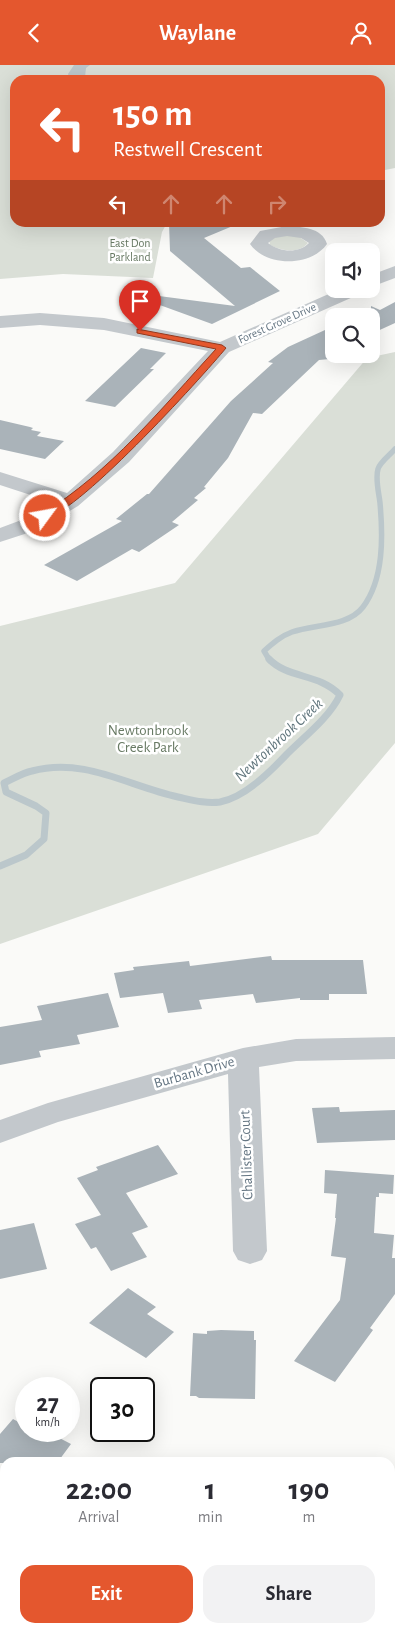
<!DOCTYPE html>
<html lang="en">
<head>
<meta charset="utf-8">
<style>
	body { margin:0; font-family:"Alegreya Sans",sans-serif; background:#f2f2f3; color:#2b2b33; height:100vh; display:flex; flex-direction:column; font-size:19px; white-space:nowrap }
	* { box-sizing:border-box; margin:0 }
	p { font-size:16px; color:#7c7c81 }
	.icon { flex:none; width:28px; height:28px; fill:none; stroke:currentColor; stroke-width:2; stroke-linecap:round; stroke-linejoin:round }
	.map { position:relative; flex:1; overflow:hidden }
	.panel { position:absolute; left:0px; top:1392px; width:395px; height:176px; display:flex; flex-direction:column; background:#fff; border-radius:15px 15px 0 0; box-shadow:0 5px 20px #0002 }
	.panel>* { flex:none }
	.banner { position:absolute; left:10px; top:10px; width:375px; height:152px; border-radius:15px; box-shadow:0 5px 20px #0002; background:#e4572e; color:#fff; overflow:hidden }
	.buttons { position:absolute; left:325px; top:178px; display:grid; gap:10px }
	.buttons a { display:grid; place-items:center; width:55px; height:55px; border-radius:10px; background:#fff; box-shadow:0 5px 20px #0002; font-size:25px }
	.speed { position:absolute; left:15px; top:1312px; display:flex; gap:10px; font-size:25px; font-weight:700; text-align:center }
	.speed>* { display:grid; place-content:center; width:65px; height:65px; border-radius:50%; background:#fff; box-shadow:0 5px 20px #0002; line-height:1 }
	.speed small { font-size:12px; font-weight:400 }
	.speed .limit { border:2px solid #111; border-radius:8px; background:#fff; color:#111 }
	.pin { position:absolute; display:grid; place-items:center; width:42px; height:42px; color:#fff; margin:-51px -21px; border-radius:50% 50% 50% 0; rotate:-45deg; box-shadow:0 0 5px #0007 }
	.pin .icon { rotate:45deg }
	.me { position:absolute; width:55px; margin:-28px; rotate:58deg; stroke-linejoin:round; filter:drop-shadow(0 0 4px #0008) }
	.turn { display:flex; align-items:center; gap:18px; height:105px; padding:0 20px; font-size:22px }
	.turn .icon { width:65px; height:65px; stroke-width:2.5 }
	.turn b { display:block; font-size:35px; line-height:42px }
	.lanes { display:flex; align-items:center; height:48px; padding:0 20px; background:#0003; justify-content:center; gap:25px; direction:ltr }
	.lanes .off { opacity:.35 }
	.eta { display:flex; justify-content:space-evenly; align-items:center; height:85px; text-align:center }
	.eta b { font-size:30px; font-weight:600; line-height:35px }
	.action { display:flex; gap:10px; margin-top:auto; padding:10px 20px }
	.action a { flex:1; height:58px; border-radius:15px; background:#e4572e; color:#fff; font-size:20px; font-weight:600; line-height:58px; text-align:center }
	.action a+a { background:#f2f2f3; color:#2b2b33 }
	header { display:flex; justify-content:space-between; align-items:center; height:65px; padding:0 20px; background:#e4572e; color:#fff; font-size:22px; font-weight:600 }
	.map>svg:first-child { display:block }
	.green { fill:#dadfd7 }
	.water { fill:#bbc7cb }
	.lines { fill:none; stroke-linecap:round; stroke-linejoin:round }
	.stream-far1 { stroke:#bbc7cb; stroke-width:5.5 }
	.stream { stroke:#bbc7cb; stroke-width:7 }
	.building { fill:#aab3b9 }
	.street { fill:#c3c8cc; fill-rule:evenodd }
	.route { fill:#e4572e; stroke:#94391e }
	.labels { text-anchor:middle; stroke-width:5; stroke-linejoin:round; paint-order:stroke }
	.far-park-label { font-size:12px; fill:#687a64; stroke:#fff }
	.far-street-label { font-size:12px; fill:#657683; stroke:#fff }
	.park-label { font-size:15px; fill:#687a64; stroke:#fff }
	.street-label { font-size:15px; fill:#657683; stroke:#fff }
	.water-label { font-size:16px; font-style:italic; fill:#60757c; stroke:#fff }
</style>
</head>
<body>
<header><svg class="icon" aria-label="back" viewBox="0 0 24 24"><path d="M15 5l-7 7 7 7"/></svg>Waylane<svg class="icon" aria-label="person" viewBox="0 0 24 24"><circle cx="12" cy="8" r="4"/><path d="M4 21q1-7 8-7t8 7"/></svg></header>
<div class="map">
<svg width="395" height="1568" viewBox="0 0 395 1568">
	<rect width="100%" height="100%" fill="#fafaf8"/>
	<g class="green">
		<polygon points="0,0 395,0 395,103 380,106 380,15 15,15 15,158 167,158 162,167 153,213 63,209 0,214"/>
		<path d="M281 170 298 171 308 178C299 189 281 186 270 180L269 175Z"/>
		<polygon points="395,287 395,678 318,769 0,879 0,561 175,518 367,293"/>
	</g>
	<polygon class="water" points="74,0 90,0 86,3 85,12 87,15 70,15 68,9"/>
	<g class="lines">
		<path class="stream-far1" d="M270 596 264 586C273 578 281 571 292 567 314 559 348 562 363 542 384 514 383 471 380 438 379 428 375 414 378 404 380 397 390 390 395 384"/>
		<path class="stream" d="M0 801 26 790 44 774 46 748 36 741 6 727 4 718C13 714 22 708 32 706 84 692 128 721 178 732 192 735 206 739 220 737 245 732 270 707 287 689 305 671 329 653 340 630 319 608 288 614 269 594"/>
	</g>
	<g class="building">
		<polygon points="169,158 240,158 204,173 241,203 250,202 280,226 212,259 157,239 159,231 235,241 170,186"/>
		<polygon points="395,237 395,258 371,269 371,241 380,245"/>
		<polygon points="325,265 334,281 334,289 338,289 341,293 319,295 262,349 253,348 228,393 204,422 206,423 194,433 198,435 172,457 179,460 139,487 132,484 77,516 44,500 122,456 116,454 147,429 149,429 231,336 273,298 268,297 288,282"/>
		<polygon points="141,283 166,288 150,304 154,304 115,342 85,336"/>
		<polygon points="0,355 30,362 33,363 31,365 41,367 37,371 64,376 45,394 0,384"/>
		<polygon points="271,891 272,895 363,895 367,929 329,929 329,935 300,935 300,933 256,938 253,929 199,935 202,944 168,948 163,928 120,933 114,908 134,905 133,902 189,896 190,901"/>
		<polygon points="108,928 119,962 77,970 80,979 39,986 41,992 0,1000 0,962 42,955 37,941"/>
		<polygon points="339,1042 340,1047 395,1045 395,1075 317,1078 312,1043"/>
		<polygon points="158,1080 178,1109 126,1128 148,1162 132,1168 147,1192 111,1206 96,1182 91,1184 75,1159 101,1150 77,1113 98,1105 96,1102"/>
		<polygon points="325,1105 394,1110 393,1129 379,1128 379,1132 376,1132 374,1168 394,1170 392,1193 395,1193 395,1229 370,1263 373,1265 335,1317 294,1296 340,1235 346,1193 331,1191 336,1153 335,1153 337,1129 324,1128"/>
		<polygon points="34,1158 47,1204 0,1214 0,1165"/>
		<polygon points="128,1223 156,1242 147,1249 174,1267 146,1293 89,1258"/>
		<polygon points="221,1265 254,1266 254,1275 256,1275 255,1334 199,1333 196,1331 190,1331 193,1268 207,1269 207,1266"/>
		<polygon points="13,1354 26,1361 26,1366 46,1366 71,1379 57,1398 0,1398 0,1369"/>
	</g>
	<g class="lines">
		<g class="street">
			<path d="M287 161C301 162 322 162 327 179 311 202 266 202 250 179L260 166ZM287 171 301 173 309 178C298 189 280 187 268 178L275 173Z"/>
			<polygon points="395,201 395,213 371,222 371,210"/>
			<polygon points="340,224 364,224 362,228 229,287 129,397 78,441 40,464 0,477 0,463 24,454 52,437 0,420 0,407 67,428 113,387 208,286 104,265 40,260 0,263 0,251 40,248 104,253 220,277"/>
			<polygon points="395,972 395,994 296,996 259,1002 267,1186 262,1195 250,1199 238,1195 233,1186 228,1009 58,1057 0,1078 0,1055 48,1038 243,983 296,974"/>
		</g>
	</g>
	<path class="route" d="M137 264 222 280 226 283C204 310 70 458 42 453V449C110 407 162 343 216 284L137 268Z"/>
	<g class="labels">
		<g class="far-park-label">
			<text x="130" y="182">East Don<tspan x="130" dy="14">Parkland</tspan></text>
		</g>
		<g class="far-street-label">
			<text transform="translate(277 258) rotate(-24)" y="4">Forest Grove Drive</text>
		</g>
		<g class="park-label">
			<text x="148" y="670">Newtonbrook<tspan x="148" dy="17">Creek Park</tspan></text>
		</g>
		<g class="street-label">
			<text transform="translate(194 1007) rotate(-16)" y="5">Burbank Drive</text>
			<text transform="translate(246 1090) rotate(-92)" y="5">Challister Court</text>
		</g>
		<g class="water-label">
			<text transform="translate(278 674) rotate(-43)" y="6">Newtonbrook Creek</text>
		</g>
	</g>
</svg>
<div class="buttons">
<a><svg class="icon" aria-label="sound" viewBox="0 0 24 24"><path d="M4 9h4l5-4v14l-5-4H4zM17 9q2 3 0 6"/></svg></a>
<a><svg class="icon" aria-label="search" viewBox="0 0 24 24"><circle cx="10" cy="10" r="6"/><path d="M15 15l6 6"/></svg></a>
</div>
<div class="speed"><div>27<small>km/h</small></div><div class="limit">30</div></div>
<div class="pin" style="left:140px;top:266px;background:#d93025"><svg class="icon" aria-label="arrive" viewBox="0 0 24 24"><path d="M6 21V4h12l-3 4 3 4H6"/></svg></div>
<svg class="me" style="left:45px;top:451px" viewBox="-20 -20 40 40"><circle r="17" fill="#e4572e" stroke="#fff" stroke-width="3"/><path d="M0-11L8 9 0 5-8 9z" fill="#fff"/></svg>
<div class="banner">
<div class="turn"><svg class="icon" aria-label="left" viewBox="0 0 24 24"><path d="M17 20v-9H6M10 6l-5 5 5 5"/></svg><div><b>150 m</b>Restwell Crescent</div></div>
<div class="lanes"><svg class="icon" aria-label="left" viewBox="0 0 24 24"><path d="M17 20v-9H6M10 6l-5 5 5 5"/></svg><svg class="icon off" aria-label="ahead" viewBox="0 0 24 24"><path d="M12 20V5M6 11l6-6 6 6"/></svg><svg class="icon off" aria-label="ahead" viewBox="0 0 24 24"><path d="M12 20V5M6 11l6-6 6 6"/></svg><svg class="icon off" aria-label="right" viewBox="0 0 24 24"><path d="M7 20v-9h11M14 6l5 5-5 5"/></svg></div>
</div>
<section class="panel">
<div class="eta">
<div><b>22:00</b><p>Arrival</p></div>
<div><b>1</b><p>min</p></div>
<div><b>190</b><p>m</p></div>
</div>
<div class="action"><a>Exit</a><a>Share</a></div>
</section>
</div>
</body>
</html>
